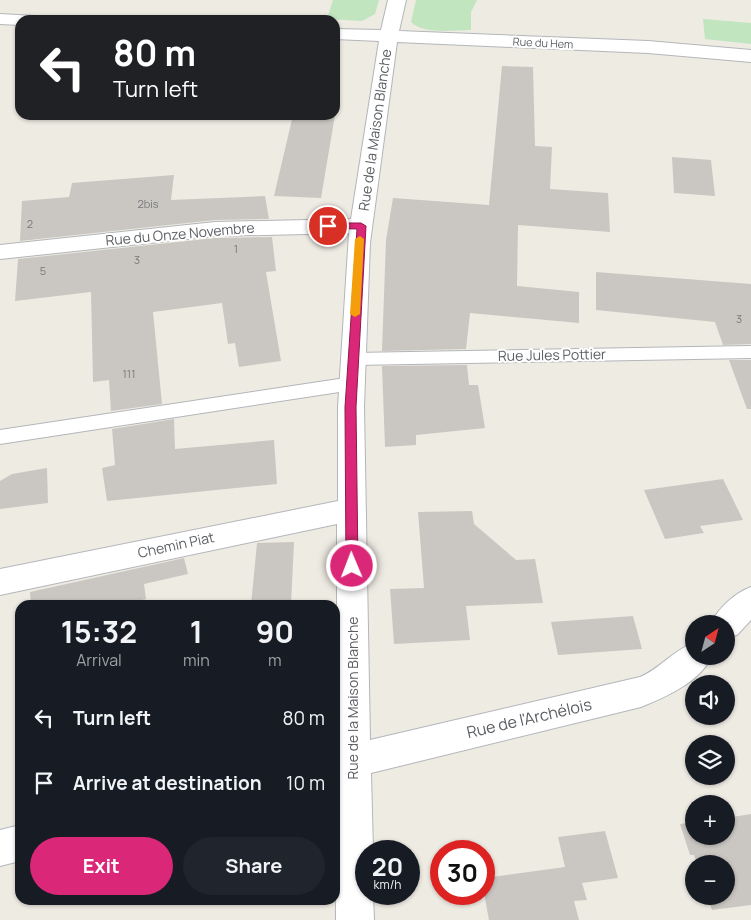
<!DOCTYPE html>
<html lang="en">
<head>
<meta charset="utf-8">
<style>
	body { margin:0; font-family:Manrope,sans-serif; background:#20242c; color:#f1f3f6; height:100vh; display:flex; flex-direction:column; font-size:19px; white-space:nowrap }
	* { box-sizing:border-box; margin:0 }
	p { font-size:16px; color:#9ea1a6 }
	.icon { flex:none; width:28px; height:28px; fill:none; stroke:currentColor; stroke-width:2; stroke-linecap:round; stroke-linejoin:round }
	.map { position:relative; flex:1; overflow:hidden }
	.details { position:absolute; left:15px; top:600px; width:325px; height:305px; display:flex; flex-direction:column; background:#171b24; border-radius:15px; box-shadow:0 1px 4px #0004 }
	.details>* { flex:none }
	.hud { position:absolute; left:15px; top:15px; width:325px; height:105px; border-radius:15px; box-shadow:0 1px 4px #0004; background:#202124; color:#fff; overflow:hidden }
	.needle { width:32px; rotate:36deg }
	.buttons { position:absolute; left:685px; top:615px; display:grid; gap:10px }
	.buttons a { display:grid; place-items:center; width:50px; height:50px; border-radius:50%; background:#171b24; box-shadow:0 1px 4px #0004; font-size:25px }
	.speed { position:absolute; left:355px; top:840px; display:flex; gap:10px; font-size:25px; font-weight:700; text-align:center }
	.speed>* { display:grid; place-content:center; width:65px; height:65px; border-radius:50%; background:#171b24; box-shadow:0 1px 4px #0004; line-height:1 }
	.speed small { font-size:12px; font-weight:400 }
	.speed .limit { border:8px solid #d22; background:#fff; color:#111 }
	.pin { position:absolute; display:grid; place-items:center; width:42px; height:42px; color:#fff; margin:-21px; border:2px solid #fff; border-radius:50%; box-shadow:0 1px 5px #0007 }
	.me { position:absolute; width:55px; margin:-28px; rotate:359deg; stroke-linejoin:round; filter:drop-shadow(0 0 4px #0008) }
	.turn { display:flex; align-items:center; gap:18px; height:105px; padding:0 15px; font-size:22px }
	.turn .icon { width:65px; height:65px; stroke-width:2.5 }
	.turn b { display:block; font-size:35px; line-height:42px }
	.eta { display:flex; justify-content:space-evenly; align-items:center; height:85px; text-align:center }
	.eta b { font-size:30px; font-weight:700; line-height:35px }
	.button { display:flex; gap:10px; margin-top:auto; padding:10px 15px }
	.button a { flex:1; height:58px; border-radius:30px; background:#db2777; color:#fff; font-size:20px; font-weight:700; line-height:58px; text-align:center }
	.button a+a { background:#20242c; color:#f1f3f6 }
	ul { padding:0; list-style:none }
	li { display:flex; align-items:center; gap:15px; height:65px; padding:0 15px }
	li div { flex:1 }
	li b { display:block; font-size:19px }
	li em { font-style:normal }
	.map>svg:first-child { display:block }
	.green { fill:#c1e5bf }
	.building { fill:#cac7c2 }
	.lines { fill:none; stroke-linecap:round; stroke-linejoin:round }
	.service-casing { stroke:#b3b6ba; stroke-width:2 }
	.minor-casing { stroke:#b3b6ba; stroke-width:2 }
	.service { fill:#fff; fill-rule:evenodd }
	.minor { fill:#fff; fill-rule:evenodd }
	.route { fill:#db2777; stroke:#8e194d }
	.slow { fill:#f59e0b }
	.labels { text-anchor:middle; stroke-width:4; stroke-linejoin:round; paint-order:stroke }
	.far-street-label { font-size:11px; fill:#5b5f63; stroke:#fff }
	.number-label { font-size:11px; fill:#77797b }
	.street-label { font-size:14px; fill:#5b5f63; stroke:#fff }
	.near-street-label { font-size:16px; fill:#5b5f63; stroke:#fff }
</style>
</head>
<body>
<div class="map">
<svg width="751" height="920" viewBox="0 0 751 920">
	<rect width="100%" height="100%" fill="#eeebe3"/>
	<g class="green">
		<polygon points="333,0 379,0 375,14 362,21 327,19"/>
		<path d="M416 0H477L471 12V30C454 30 424 35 411 22Z"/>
		<polygon points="703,19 751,23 751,44 705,39"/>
	</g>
	<g class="building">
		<polygon points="502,66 533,67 535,146 552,147 550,189 608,193 610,232 518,225 517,286 579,292 579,323 470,313 466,349 382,351 386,240 393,198 489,205"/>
		<polygon points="293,115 335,115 321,198 274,196"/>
		<polygon points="672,157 711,160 715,196 674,193"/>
		<polygon points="174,175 171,200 265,196 269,219 215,220 20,241 22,201 69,197 72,183"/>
		<polygon points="272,237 276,271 266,272 281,361 239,367 235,343 228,344 222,303 153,312 162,404 111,411 109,380 93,382 91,292 15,301 18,259 215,238"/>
		<polygon points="596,272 751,284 751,344 723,345 715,322 596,310"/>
		<polygon points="729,360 751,360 751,409 747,409"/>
		<polygon points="467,365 469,385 478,385 485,428 416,435 416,445 385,447 382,366"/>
		<polygon points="174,419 175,449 274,440 277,484 107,501 102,468 115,465 112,429"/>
		<polygon points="47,468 48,503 0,509 0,481 12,474"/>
		<polygon points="723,479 743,520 700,526 704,533 665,539 644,490"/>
		<polygon points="472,511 474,524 516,560 535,559 543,603 466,606 470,640 394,644 390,589 424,588 418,512"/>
		<polygon points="294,542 291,605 251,605 257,543"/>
		<polygon points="184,558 188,574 144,584 146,599 122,605 31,605 30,592"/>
		<polygon points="633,616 642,649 558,655 551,622"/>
		<polygon points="751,814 751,905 712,910 707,896 726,896 726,864 697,864 694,855 690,855 680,824 694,822 694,836 726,836 726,818"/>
		<polygon points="605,831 618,878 582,883 587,900 574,901 579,920 489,920 484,893 484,878 565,867 558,837"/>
	</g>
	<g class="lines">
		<g class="service-casing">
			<g id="service">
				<polygon points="751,346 751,358 353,365 347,364 344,359 347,354 353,353"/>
				<polygon points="352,377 359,379 361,384 359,389 0,444 0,430"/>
			</g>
		</g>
		<g class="minor-casing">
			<g id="minor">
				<path d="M388 0H406L399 31 648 41 751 50V62L648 53 397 42 370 243 364 407 370 740 640 677C660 669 673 650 694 643V656H712C700 682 666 697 641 707L371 773 373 851H366V894H373L374 920H336L335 749 337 748V524L0 595V569L338 501V407L349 233 215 236 0 259V245L215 222 351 219 379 41 335 39V29L381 30Z"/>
				<polygon points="0,14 35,16 38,20 20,20 20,25 0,24"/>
				<path d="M751 587V620L737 635 726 638V624H711C718 608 735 593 751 587Z"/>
				<polygon points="20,825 20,861 0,866 0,830"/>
			</g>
		</g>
		<use href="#service" class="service"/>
		<use href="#minor" class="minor"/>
	</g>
	<polygon class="route" points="328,223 361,223 366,226 356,407 358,566 357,570 352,571 348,570 346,566 345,407 357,229 325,228 325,224"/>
	<polygon class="slow" points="360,236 364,239 360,314 355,317 350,314 355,239"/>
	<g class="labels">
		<g class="far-street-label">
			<text transform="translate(543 43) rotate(3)" y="4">Rue du Hem</text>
		</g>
		<g class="number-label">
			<text x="148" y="208">2bis</text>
			<text x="30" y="228">2</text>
			<text x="236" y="253">1</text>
			<text x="137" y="264">3</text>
			<text x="43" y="275">5</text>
			<text x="739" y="323">3</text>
			<text x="129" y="378">111</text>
		</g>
		<g class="street-label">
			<text transform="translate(375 130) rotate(-82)" y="5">Rue de la Maison Blanche</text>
			<text transform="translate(180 234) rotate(-5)" y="5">Rue du Onze Novembre</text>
			<text transform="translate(552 355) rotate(-1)" y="5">Rue Jules Pottier</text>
			<text transform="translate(176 545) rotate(-12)" y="5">Chemin Piat</text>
			<text transform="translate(353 698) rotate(-90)" y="5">Rue de la Maison Blanche</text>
		</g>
		<g class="near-street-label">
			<text transform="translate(529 718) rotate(-13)" y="6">Rue de l'Archélois</text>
		</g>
	</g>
</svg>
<div class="buttons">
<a><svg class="needle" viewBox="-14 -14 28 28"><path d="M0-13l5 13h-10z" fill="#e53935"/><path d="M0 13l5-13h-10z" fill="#9ea1a6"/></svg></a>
<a><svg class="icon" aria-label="sound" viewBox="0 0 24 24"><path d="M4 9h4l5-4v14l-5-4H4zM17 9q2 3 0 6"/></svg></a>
<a><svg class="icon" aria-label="layers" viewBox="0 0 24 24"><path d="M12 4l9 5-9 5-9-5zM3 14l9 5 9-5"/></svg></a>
<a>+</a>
<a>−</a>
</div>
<div class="speed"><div>20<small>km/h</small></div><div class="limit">30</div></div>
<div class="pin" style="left:328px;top:226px;background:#d93025"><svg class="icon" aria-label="arrive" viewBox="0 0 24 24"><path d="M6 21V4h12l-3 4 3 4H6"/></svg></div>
<svg class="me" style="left:352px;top:566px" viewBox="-20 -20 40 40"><circle r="17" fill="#db2777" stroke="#fff" stroke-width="3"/><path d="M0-11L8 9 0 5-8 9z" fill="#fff"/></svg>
<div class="hud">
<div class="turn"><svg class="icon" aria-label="left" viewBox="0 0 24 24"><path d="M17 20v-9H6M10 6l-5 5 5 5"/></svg><div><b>80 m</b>Turn left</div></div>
</div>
<section class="details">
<div class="eta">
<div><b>15:32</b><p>Arrival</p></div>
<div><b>1</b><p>min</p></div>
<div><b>90</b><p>m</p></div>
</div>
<ul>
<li><svg class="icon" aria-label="left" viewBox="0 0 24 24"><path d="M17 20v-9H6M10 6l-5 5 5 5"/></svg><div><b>Turn left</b></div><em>80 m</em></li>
<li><svg class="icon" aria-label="arrive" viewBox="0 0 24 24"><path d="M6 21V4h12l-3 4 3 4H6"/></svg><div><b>Arrive at destination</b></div><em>10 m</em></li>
</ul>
<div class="button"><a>Exit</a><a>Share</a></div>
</section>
</div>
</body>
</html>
